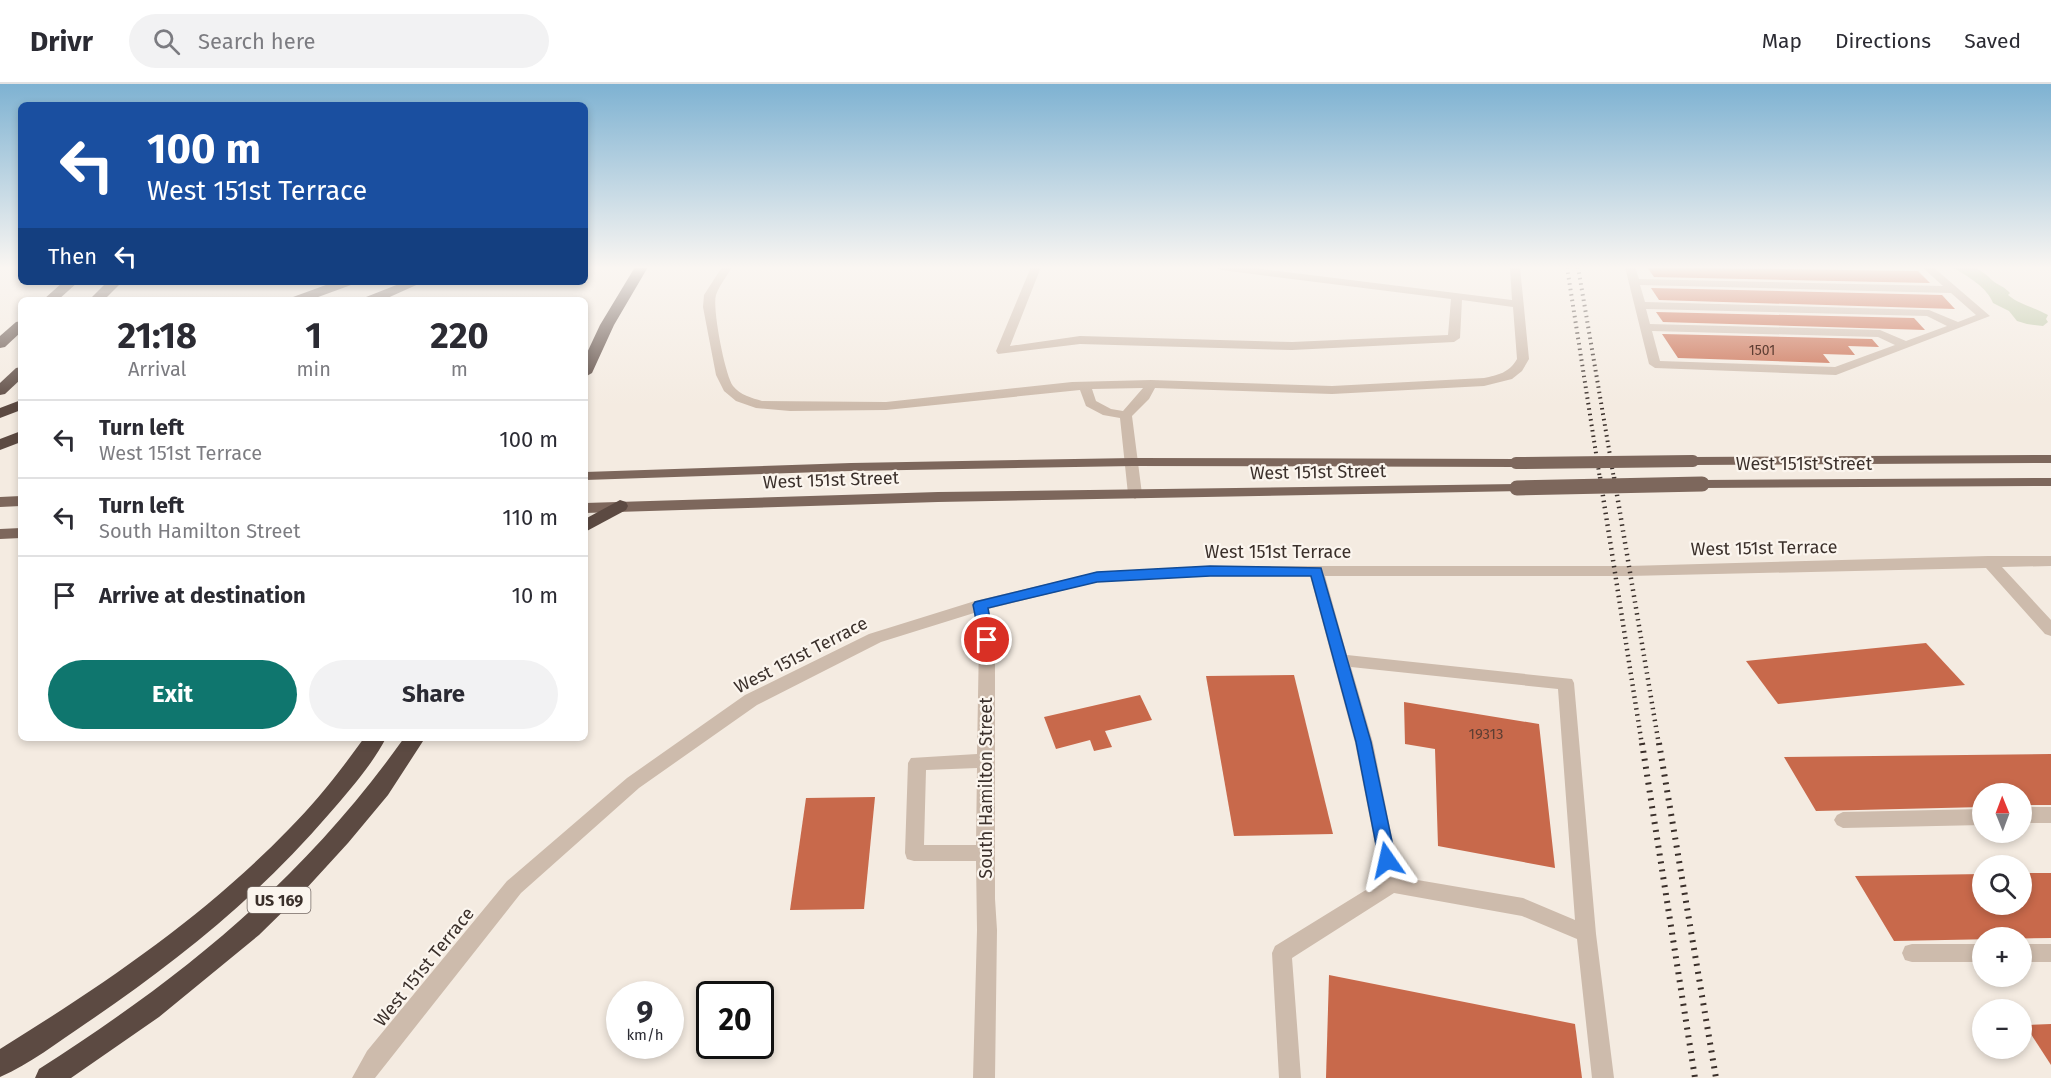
<!DOCTYPE html>
<html lang="en">
<head>
<meta charset="utf-8">
<style>
	body { margin:0; font-family:"Fira Sans",sans-serif; background:#f2f2f3; color:#2b2b33; height:100vh; display:flex; flex-direction:column; font-size:22px; white-space:nowrap }
	* { box-sizing:border-box; margin:0 }
	p { font-size:20px; color:#7c7c81 }
	.icon { flex:none; width:33px; height:33px; fill:none; stroke:currentColor; stroke-width:2; stroke-linecap:round; stroke-linejoin:round }
	.map { position:relative; flex:1; overflow:hidden }
	.drawer { position:absolute; left:18px; top:213px; width:570px; height:444px; display:flex; flex-direction:column; background:#fff; border-radius:9px; box-shadow:0 3px 9px #0003 }
	.drawer>* { flex:none }
	.banner { position:absolute; left:18px; top:18px; width:570px; height:183px; border-radius:9px; box-shadow:0 3px 9px #0003; background:#1a4fa0; color:#fff; overflow:hidden }
	.needle { width:39px; rotate:359deg }
	.controls { position:absolute; left:1972px; top:699px; display:grid; gap:12px }
	.controls a { display:grid; place-items:center; width:60px; height:60px; border-radius:50%; background:#fff; box-shadow:0 3px 9px #0003; font-size:30px }
	.speed { position:absolute; left:606px; top:897px; display:flex; gap:12px; font-size:30px; font-weight:700; text-align:center }
	.speed>* { display:grid; place-content:center; width:78px; height:78px; border-radius:50%; background:#fff; box-shadow:0 3px 9px #0003; line-height:1 }
	.speed small { font-size:15px; font-weight:400 }
	.speed .limit { border:3px solid #111; border-radius:9px; background:#fff; color:#111 }
	.pin { position:absolute; display:grid; place-items:center; width:51px; height:51px; color:#fff; margin:-26px; border:3px solid #fff; border-radius:50%; box-shadow:0 2px 6px #0007 }
	.me { position:absolute; width:66px; margin:-33px; rotate:349deg; stroke-linejoin:round; filter:drop-shadow(0 0 4px #0008) }
	.turn { display:flex; align-items:center; gap:21px; height:126px; padding:0 30px; font-size:27px }
	.turn .icon { width:78px; height:78px; stroke-width:2.5 }
	.turn b { display:block; font-size:42px; line-height:51px }
	.then { display:flex; align-items:center; height:57px; padding:0 30px; background:#0003; gap:12px; font-size:22px }
	.eta { display:flex; justify-content:space-evenly; align-items:center; height:102px; text-align:center }
	.eta b { font-size:36px; font-weight:700; line-height:42px }
	.button { display:flex; gap:12px; margin-top:auto; padding:12px 30px }
	.button a { flex:1; height:69px; border-radius:36px; background:#0f766e; color:#fff; font-size:24px; font-weight:700; line-height:69px; text-align:center }
	.button a+a { background:#f2f2f3; color:#2b2b33 }
	ul { padding:0; list-style:none }
	li { display:flex; align-items:center; gap:18px; height:78px; padding:0 30px; border-top:2px solid #e1e1e2 }
	li div { flex:1 }
	li b { display:block; font-size:22px }
	li em { font-style:normal }
	header { display:flex; align-items:center; gap:36px; box-sizing:border-box; height:84px; padding:0 30px; background:#fff; border-bottom:2px solid #e1e1e2 }
	header strong { font-size:28px }
	nav { display:flex; gap:33px; margin-inline-start:auto; font-size:21px }
	.search { width:420px; height:54px; background:#f2f2f3; display:flex; align-items:center; gap:15px; box-sizing:border-box; padding:0 21px; border-radius:33px; color:#7c7c81; font-size:22px }
	.map>svg:first-child { display:block }
	.green { fill:#b8c4a0 }
	.building { fill:#c8694b }
	.lines { fill:none; stroke-linecap:round; stroke-linejoin:round }
	.minor { fill:#cdbbac; fill-rule:evenodd }
	.major { fill:#7d675c; fill-rule:evenodd }
	.highway { fill:#5c4a42; fill-rule:evenodd }
	.rail-far2 { stroke:#3b302b; stroke-width:4; stroke-dasharray:1.5 4; stroke-linecap:butt }
	.rail-far1 { stroke:#3b302b; stroke-width:4.5; stroke-dasharray:1.5 4.5; stroke-linecap:butt }
	.rail { stroke:#3b302b; stroke-width:6; stroke-dasharray:2 6; stroke-linecap:butt }
	.major-bridge-far1 { stroke:#7d675c; stroke-width:12 }
	.major-bridge { stroke:#7d675c; stroke-width:15 }
	.route { fill:#1a73e8; stroke:#114b97; stroke-width:1.5 }
	.labels { text-anchor:middle; stroke-width:4.5; stroke-linejoin:round; paint-order:stroke }
	.far-number-label { font-size:14px; fill:#5e3e33 }
	.number-label { font-size:15px; fill:#5e3e33 }
	.shield { fill:#fbf5ee; stroke:#756b66; stroke-width:1.5 }
	.shield-label { font-size:16px; font-weight:bold; fill:#3b302b }
	.street-label { font-size:18px; fill:#3b302b; stroke:#fbf5ee }
</style>
</head>
<body>
<header>
<strong>Drivr</strong>
<div class="search"><svg class="icon" aria-label="search" viewBox="0 0 24 24"><circle cx="10" cy="10" r="6"/><path d="M15 15l6 6"/></svg>Search here</div>
<nav><a>Map</a><a>Directions</a><a>Saved</a></nav>
</header>
<div class="map">
<svg width="2051" height="994" viewBox="0 0 2051 994">
	<rect width="100%" height="100%" fill="#f4ebe1"/>
	<path class="green" d="M1952 183C1973 183 1978 182 1993 197 1998 201 2005 203 2010 209L2008 211C2020 221 2034 223 2048 231L2046 235 2048 238 2043 242 2027 240 2017 237 2009 227 1993 219C1987 203 1967 192 1952 183Z"/>
	<g class="building">
		<polygon points="1647,183 1918,187 1930,199 1654,193"/>
		<polygon points="1651,204 1942,211 1955,225 1659,216"/>
		<polygon points="1656,228 1914,234 1925,246 1663,238"/>
		<polygon points="1662,250 1872,255 1879,263 1848,262 1855,271 1823,270 1830,279 1678,274"/>
		<polygon points="1926,559 1965,601 1778,620 1746,577"/>
		<polygon points="1294,591 1333,750 1234,752 1206,592"/>
		<polygon points="1140,611 1152,636 1105,647 1112,663 1094,667 1090,656 1056,665 1044,633"/>
		<polygon points="1404,618 1539,640 1555,784 1438,762 1435,665 1405,660"/>
		<polygon points="2051,670 2051,721 2022,721 2022,710 1983,710 1983,723 1816,727 1784,673"/>
		<polygon points="875,713 864,825 790,826 806,714"/>
		<polygon points="2022,789 2051,789 2051,854 1894,857 1855,792 1983,790 1983,820 2022,820"/>
		<polygon points="1329,891 1575,940 1582,994 1326,994"/>
		<polygon points="2051,940 2051,981 2025,941"/>
	</g>
	<g class="lines">
		<g class="minor">
			<path d="M722 183H732C727 192 719 202 716 211 712 224 725 291 733 302 740 311 752 314 762 317L886 318 1072 298 1151 296 1332 302 1484 294C1498 291 1509 289 1517 275L1513 223 1462 216 1460 254 1454 258 1292 266 1080 260 998 270 996 267 1031 183H1041L1010 262 1080 252 1292 258 1448 251 1451 215 1221 186 1216 183H1246L1512 216 1510 183H1520L1529 275 1522 287 1512 295 1484 302 1332 310 1155 304 1149 315 1132 332 1142 410 1135 415 1128 410 1120 334 1103 331 1086 322 1080 306 886 326 790 327 756 324 736 317 724 307 716 291 703 223 704 211ZM1143 304 1123 327 1111 325 1096 317 1092 305Z"/>
			<path d="M1625 183H1635L1639 195 1943 202 1922 183H1933L1990 232 1836 291 1655 284 1649 280ZM1640 201 1951 209 1976 231 1958 238 1929 226 1645 218ZM1646 225 1927 232 1947 242 1906 257 1880 246 1650 240ZM1652 247 1878 253 1895 261 1835 283 1660 277Z"/>
			<path d="M1988 472H2051V482L2002 483 2051 536V552L2045 550 1986 484 1629 492H1325L1347 571 1572 595 1574 599 1596 850 1614 994H1592L1577 855 1522 832 1394 809 1292 874 1301 994H1279L1272 869 1275 862 1382 796 1355 659 1310 492H1210L1097 498 988 525 995 556V815L997 846 995 994H973L977 846 976 777H914L907 775 905 769 908 679 911 674 977 670 979 556 974 529 881 558 757 621 639 704 521 809 375 994H352L367 967 507 797 627 694 745 611 869 550 975 517 1097 488 1210 482H1629ZM1351 583 1558 605 1575 836 1523 814 1400 793 1373 659ZM977 684 976 761H924L926 686Z"/>
			<rect x="2022" y="723" width="29" height="16"/>
			<polygon points="1983,725 1983,741 1843,744 1837,741 1834,736 1837,731 1843,728"/>
			<polygon points="1912,860 1983,860 1983,878 1912,878 1905,876 1902,869 1905,862"/>
			<rect x="2022" y="860" width="29" height="18"/>
		</g>
		<g class="major">
			<polygon points="2051,371 2051,379 1693,381 1686,377 1693,373"/>
			<polygon points="1133,374 1516,375 1523,379 1516,383 1133,382 851,387 585,396 585,388 851,379"/>
			<polygon points="2051,394 2051,402 1702,404 1695,400 1702,396"/>
			<polygon points="1517,400 1522,401 1524,404 1522,407 938,418 585,429 585,419 938,408"/>
			<polygon points="21,412 21,422 0,423 0,413"/>
			<polygon points="21,444 21,454 0,455 0,445"/>
		</g>
		<g class="highway">
			<polygon points="635,183 648,183 614,241 592,289 585,293 585,273 600,241"/>
			<polygon points="63,198 78,198 58,216 43,216"/>
			<polygon points="107,198 122,198 104,216 89,216"/>
			<polygon points="334,198 353,198 351,201 310,216 291,216 293,213"/>
			<polygon points="404,198 423,198 383,216 364,216 366,213"/>
			<polygon points="21,237 21,248 5,263 0,264 0,252 16,238"/>
			<polygon points="21,283 21,295 5,310 0,311 0,299 16,284"/>
			<polygon points="21,316 21,326 0,334 0,324"/>
			<polygon points="21,347 21,358 0,366 0,355"/>
			<polygon points="620,416 626,418 628,422 626,426 585,448 585,435"/>
			<path d="M364 654H386C372 681 349 707 329 730 259 812 174 880 85 940 58 958 30 980 0 993V965C103 901 204 833 289 745 317 717 341 686 364 654Z"/>
			<path d="M404 654H425L388 711 348 759 305 806 259 851 159 933 71 994H35L39 985C183 893 304 795 404 654Z"/>
		</g>
		<g class="rail-far2">
			<polyline points="1567,183 1600,395"/>
			<polyline points="1578,183 1614,395"/>
		</g>
		<g class="rail-far1">
			<polyline points="1600,393 1642,661"/>
			<polyline points="1614,393 1659,661"/>
		</g>
		<g class="rail">
			<polyline points="1642,659 1695,994"/>
			<polyline points="1659,659 1716,994"/>
		</g>
		<polyline class="major-bridge-far1" points="1516,379 1693,377"/>
		<polyline class="major-bridge" points="1517,404 1702,400"/>
	</g>
	<linearGradient id="sky" x2="0" y2="1"><stop stop-color="#7eb2d2"/><stop offset="0.57" stop-color="#faf6f2"/><stop offset="1" stop-color="#faf6f2" stop-opacity="0"/></linearGradient>
	<rect width="2051" height="322" fill="url(#sky)"/>
	<polygon class="route" points="1210,482 1321,484 1371,658 1396,776 1393,781 1387,784 1381,781 1379,776 1356,658 1311,492 1210,492 1097,498 988,524 994,556 987,561 980,556 973,521 975,518 1097,488"/>
	<g class="labels">
		<g class="far-number-label">
			<text x="1762" y="271">1501</text>
		</g>
		<g class="number-label">
			<text x="1486" y="655">19313</text>
		</g>
		<rect class="shield" x="247.5" y="803" width="63" height="26" rx="4.5"/>
		<g class="shield-label">
			<text x="279" y="822">US 169</text>
		</g>
		<g class="street-label">
			<text x="1804" y="386">West 151st Street</text>
			<text transform="translate(1318 388) rotate(-1)" y="6">West 151st Street</text>
			<text transform="translate(831 396) rotate(-2)" y="6">West 151st Street</text>
			<text transform="translate(1764 464) rotate(-1)" y="6">West 151st Terrace</text>
			<text x="1278" y="474">West 151st Terrace</text>
			<text transform="translate(801 571) rotate(-27)" y="6">West 151st Terrace</text>
			<text transform="translate(986 704) rotate(-90)" y="6">South Hamilton Street</text>
			<text transform="translate(424 883) rotate(-51)" y="6">West 151st Terrace</text>
		</g>
	</g>
</svg>
<div class="controls">
<a><svg class="needle" viewBox="-14 -14 28 28"><path d="M0-13l5 13h-10z" fill="#e53935"/><path d="M0 13l5-13h-10z" fill="#7c7c81"/></svg></a>
<a><svg class="icon" aria-label="search" viewBox="0 0 24 24"><circle cx="10" cy="10" r="6"/><path d="M15 15l6 6"/></svg></a>
<a>+</a>
<a>−</a>
</div>
<div class="speed"><div>9<small>km/h</small></div><div class="limit">20</div></div>
<div class="pin" style="left:987px;top:556px;background:#d93025"><svg class="icon" aria-label="arrive" viewBox="0 0 24 24"><path d="M6 21V4h12l-3 4 3 4H6"/></svg></div>
<svg class="me" style="left:1387px;top:776px" viewBox="-20 -20 40 40"><path d="M0-17L14 15 0 8-14 15z" fill="#1a73e8" stroke="#fff" stroke-width="4"/></svg>
<div class="banner">
<div class="turn"><svg class="icon" aria-label="left" viewBox="0 0 24 24"><path d="M17 20v-9H6M10 6l-5 5 5 5"/></svg><div><b>100 m</b>West 151st Terrace</div></div>
<div class="then">Then<svg class="icon" aria-label="left" viewBox="0 0 24 24"><path d="M17 20v-9H6M10 6l-5 5 5 5"/></svg></div>
</div>
<section class="drawer">
<div class="eta">
<div><b>21:18</b><p>Arrival</p></div>
<div><b>1</b><p>min</p></div>
<div><b>220</b><p>m</p></div>
</div>
<ul>
<li><svg class="icon" aria-label="left" viewBox="0 0 24 24"><path d="M17 20v-9H6M10 6l-5 5 5 5"/></svg><div><b>Turn left</b><p>West 151st Terrace</p></div><em>100 m</em></li>
<li><svg class="icon" aria-label="left" viewBox="0 0 24 24"><path d="M17 20v-9H6M10 6l-5 5 5 5"/></svg><div><b>Turn left</b><p>South Hamilton Street</p></div><em>110 m</em></li>
<li><svg class="icon" aria-label="arrive" viewBox="0 0 24 24"><path d="M6 21V4h12l-3 4 3 4H6"/></svg><div><b>Arrive at destination</b></div><em>10 m</em></li>
</ul>
<div class="button"><a>Exit</a><a>Share</a></div>
</section>
</div>
</body>
</html>
